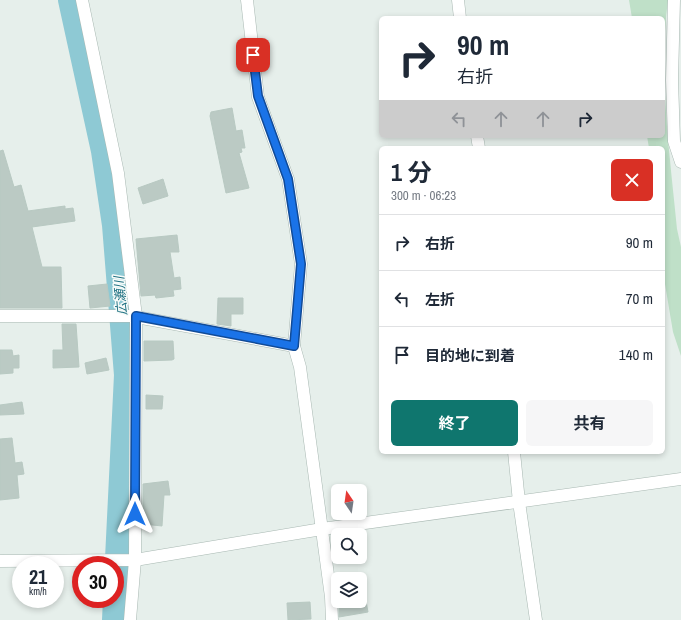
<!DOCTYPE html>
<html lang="ja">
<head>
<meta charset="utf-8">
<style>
	body { margin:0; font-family:"Archivo Narrow","Noto Sans JP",sans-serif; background:#f6f6f7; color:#1f2937; height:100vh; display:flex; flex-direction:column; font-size:15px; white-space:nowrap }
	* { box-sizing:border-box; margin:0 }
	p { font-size:13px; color:#747a83 }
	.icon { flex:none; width:22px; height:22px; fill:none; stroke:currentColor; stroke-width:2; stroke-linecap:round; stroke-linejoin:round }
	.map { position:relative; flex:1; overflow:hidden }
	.panel { position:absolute; left:379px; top:146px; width:286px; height:308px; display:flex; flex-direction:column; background:#fff; border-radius:6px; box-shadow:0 2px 6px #0003 }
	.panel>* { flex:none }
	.guide { position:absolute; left:379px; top:16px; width:286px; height:122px; border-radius:6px; box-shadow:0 2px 6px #0003; background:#fff; color:#1f2937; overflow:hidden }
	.needle { width:26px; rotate:347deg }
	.fabs { position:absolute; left:331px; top:484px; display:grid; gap:8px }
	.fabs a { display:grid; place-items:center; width:36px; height:36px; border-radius:6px; background:#fff; box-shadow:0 2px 6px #0003; font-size:20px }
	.speed { position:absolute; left:12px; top:556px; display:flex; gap:8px; font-size:20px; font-weight:700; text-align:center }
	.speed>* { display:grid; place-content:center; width:52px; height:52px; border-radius:50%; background:#fff; box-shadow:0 2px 6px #0003; line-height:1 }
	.speed small { font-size:10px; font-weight:400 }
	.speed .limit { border:6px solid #d22; background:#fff; color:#111 }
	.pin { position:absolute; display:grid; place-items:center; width:34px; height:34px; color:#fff; margin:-17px; border-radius:8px; box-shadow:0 2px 6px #0006 }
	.me { position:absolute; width:44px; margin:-22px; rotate:0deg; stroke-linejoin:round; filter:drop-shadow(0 0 3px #0008) }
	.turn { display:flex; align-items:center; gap:14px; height:84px; padding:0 12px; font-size:18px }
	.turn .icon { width:52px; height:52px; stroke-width:2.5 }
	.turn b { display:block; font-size:28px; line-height:34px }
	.lanes { display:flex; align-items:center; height:38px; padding:0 12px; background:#0003; justify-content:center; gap:20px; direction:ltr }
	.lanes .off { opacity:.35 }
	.round { display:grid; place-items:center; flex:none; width:42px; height:42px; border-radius:6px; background:#f6f6f7 }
	.headline { display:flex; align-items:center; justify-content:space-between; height:68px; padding:0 12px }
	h1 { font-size:24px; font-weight:700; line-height:30px }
	.button { display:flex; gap:8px; margin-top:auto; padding:8px 12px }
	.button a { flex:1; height:46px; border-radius:6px; background:#0f766e; color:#fff; font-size:16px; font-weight:700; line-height:46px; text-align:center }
	.button a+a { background:#f6f6f7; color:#1f2937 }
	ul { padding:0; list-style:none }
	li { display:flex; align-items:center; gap:12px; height:56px; padding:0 12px; border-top:1px solid #e0e1e3 }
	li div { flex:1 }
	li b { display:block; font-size:15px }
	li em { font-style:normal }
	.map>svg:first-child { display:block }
	.green { fill:#bfe0c8 }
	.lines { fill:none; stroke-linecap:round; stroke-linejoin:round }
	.river { stroke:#8ec9d4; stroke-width:26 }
	.building { fill:#bbcac4; stroke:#b8c9c2 }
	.street-casing { stroke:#a8b8b2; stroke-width:13 }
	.street { stroke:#fff; stroke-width:12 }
	.route-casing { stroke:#114b97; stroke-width:10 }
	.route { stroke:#1a73e8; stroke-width:7 }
	.labels { text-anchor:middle; stroke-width:3; stroke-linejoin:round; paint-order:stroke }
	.water-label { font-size:13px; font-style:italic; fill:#1c6f80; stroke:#f7fbf9 }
</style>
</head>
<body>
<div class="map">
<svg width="681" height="620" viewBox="0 0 681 620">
	<rect width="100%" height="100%" fill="#e6efeb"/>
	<path class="green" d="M629 0H668C658 74 670 155 677 229L681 247V356L673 332 663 272V148H649L647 136H663V18H632Z"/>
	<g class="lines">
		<polyline class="river" points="71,0 104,151 115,225 127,375 115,620"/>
	</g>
	<g class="building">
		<polygon points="232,108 236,131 242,130 245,148 241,148 242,152 239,153 249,188 226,193 210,116 211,112"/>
		<polygon points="3,150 14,187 21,185 28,211 65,206 65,209 73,208 75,221 32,227 42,267 61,267 62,308 0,308 0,151"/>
		<polygon points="163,179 168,196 143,204 138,188"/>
		<polygon points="177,235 179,252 170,252 174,278 180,277 181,289 173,290 174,296 156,298 155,295 141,296 136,239"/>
		<polygon points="107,284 110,306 90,308 88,286"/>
		<polygon points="218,298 243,298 243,314 231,314 231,326 217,324"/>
		<polygon points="62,324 76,324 79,367 53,368 53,350 63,350"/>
		<polygon points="144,341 173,341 174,359 172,360 144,361"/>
		<polygon points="0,350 12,350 13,356 19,355 19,368 13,368 13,373 0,374"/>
		<polygon points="106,358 109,370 87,374 85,363"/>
		<polygon points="146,395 163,396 162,409 146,409"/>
		<polygon points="22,402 24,414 0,415 0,405"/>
		<polygon points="12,438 15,463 22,462 24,474 17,475 19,498 0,500 0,439"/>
		<polygon points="168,481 170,495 164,495 162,526 143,524 143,484"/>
		<polygon points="339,601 366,601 368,612 339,617"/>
		<polygon points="310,602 311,619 288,620 287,603"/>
	</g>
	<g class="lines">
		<g class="street-casing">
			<g id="street">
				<polyline points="82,0 118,173 136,316 135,560 130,620"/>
				<polyline points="247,0 258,97 288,179 301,264 294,346 300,367 331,597 332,620"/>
				<polyline points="458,0 460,18"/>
				<polyline points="674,0 672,80 674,141 681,162"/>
				<polyline points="477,136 479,148"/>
				<polyline points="0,316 131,316 294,346"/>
				<polyline points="514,452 519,502 536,620"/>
				<polyline points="0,561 135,560 322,529 681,479"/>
			</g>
		</g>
		<use href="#street" class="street"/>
	</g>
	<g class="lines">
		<g class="route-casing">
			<polyline id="route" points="135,514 136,316 294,346 301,264 288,179 258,96 253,55"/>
		</g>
		<use href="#route" class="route"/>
	</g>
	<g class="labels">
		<g class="water-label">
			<text transform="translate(120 296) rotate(-95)" y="5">広瀬川</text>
		</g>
	</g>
</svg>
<div class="fabs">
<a><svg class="needle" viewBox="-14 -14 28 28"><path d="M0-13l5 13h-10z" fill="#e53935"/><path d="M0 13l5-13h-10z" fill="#747a83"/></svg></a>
<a><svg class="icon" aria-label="search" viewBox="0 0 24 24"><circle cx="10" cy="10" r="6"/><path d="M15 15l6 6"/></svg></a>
<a><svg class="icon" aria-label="layers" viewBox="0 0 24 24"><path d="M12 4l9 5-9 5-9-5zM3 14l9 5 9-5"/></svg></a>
</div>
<div class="speed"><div>21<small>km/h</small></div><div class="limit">30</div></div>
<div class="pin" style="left:253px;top:55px;background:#d93025"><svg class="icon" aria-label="arrive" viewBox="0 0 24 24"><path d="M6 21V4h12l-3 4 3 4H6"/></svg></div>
<svg class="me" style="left:135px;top:514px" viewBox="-20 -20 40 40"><path d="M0-17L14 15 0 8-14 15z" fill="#1a73e8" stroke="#fff" stroke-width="4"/></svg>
<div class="guide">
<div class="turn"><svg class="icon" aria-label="right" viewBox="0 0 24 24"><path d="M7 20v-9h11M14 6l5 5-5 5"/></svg><div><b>90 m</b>右折</div></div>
<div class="lanes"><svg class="icon off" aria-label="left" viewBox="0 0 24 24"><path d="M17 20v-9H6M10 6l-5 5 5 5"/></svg><svg class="icon off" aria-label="ahead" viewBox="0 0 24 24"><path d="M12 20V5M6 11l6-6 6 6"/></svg><svg class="icon off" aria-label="ahead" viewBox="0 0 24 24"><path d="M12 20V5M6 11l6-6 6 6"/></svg><svg class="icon" aria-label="right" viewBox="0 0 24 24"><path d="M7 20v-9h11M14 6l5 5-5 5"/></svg></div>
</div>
<section class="panel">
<div class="headline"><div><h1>1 分</h1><p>300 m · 06:23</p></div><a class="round" style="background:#d93025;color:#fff"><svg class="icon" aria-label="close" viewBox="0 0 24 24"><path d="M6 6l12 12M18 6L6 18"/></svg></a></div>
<ul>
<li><svg class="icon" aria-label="right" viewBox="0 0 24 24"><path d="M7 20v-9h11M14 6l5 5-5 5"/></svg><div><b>右折</b></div><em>90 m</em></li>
<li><svg class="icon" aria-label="left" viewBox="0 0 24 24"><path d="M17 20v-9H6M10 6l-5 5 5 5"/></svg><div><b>左折</b></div><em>70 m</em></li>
<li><svg class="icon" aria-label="arrive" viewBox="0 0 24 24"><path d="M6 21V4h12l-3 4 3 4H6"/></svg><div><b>目的地に到着</b></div><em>140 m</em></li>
</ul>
<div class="button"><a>終了</a><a>共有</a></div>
</section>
</div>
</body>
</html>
